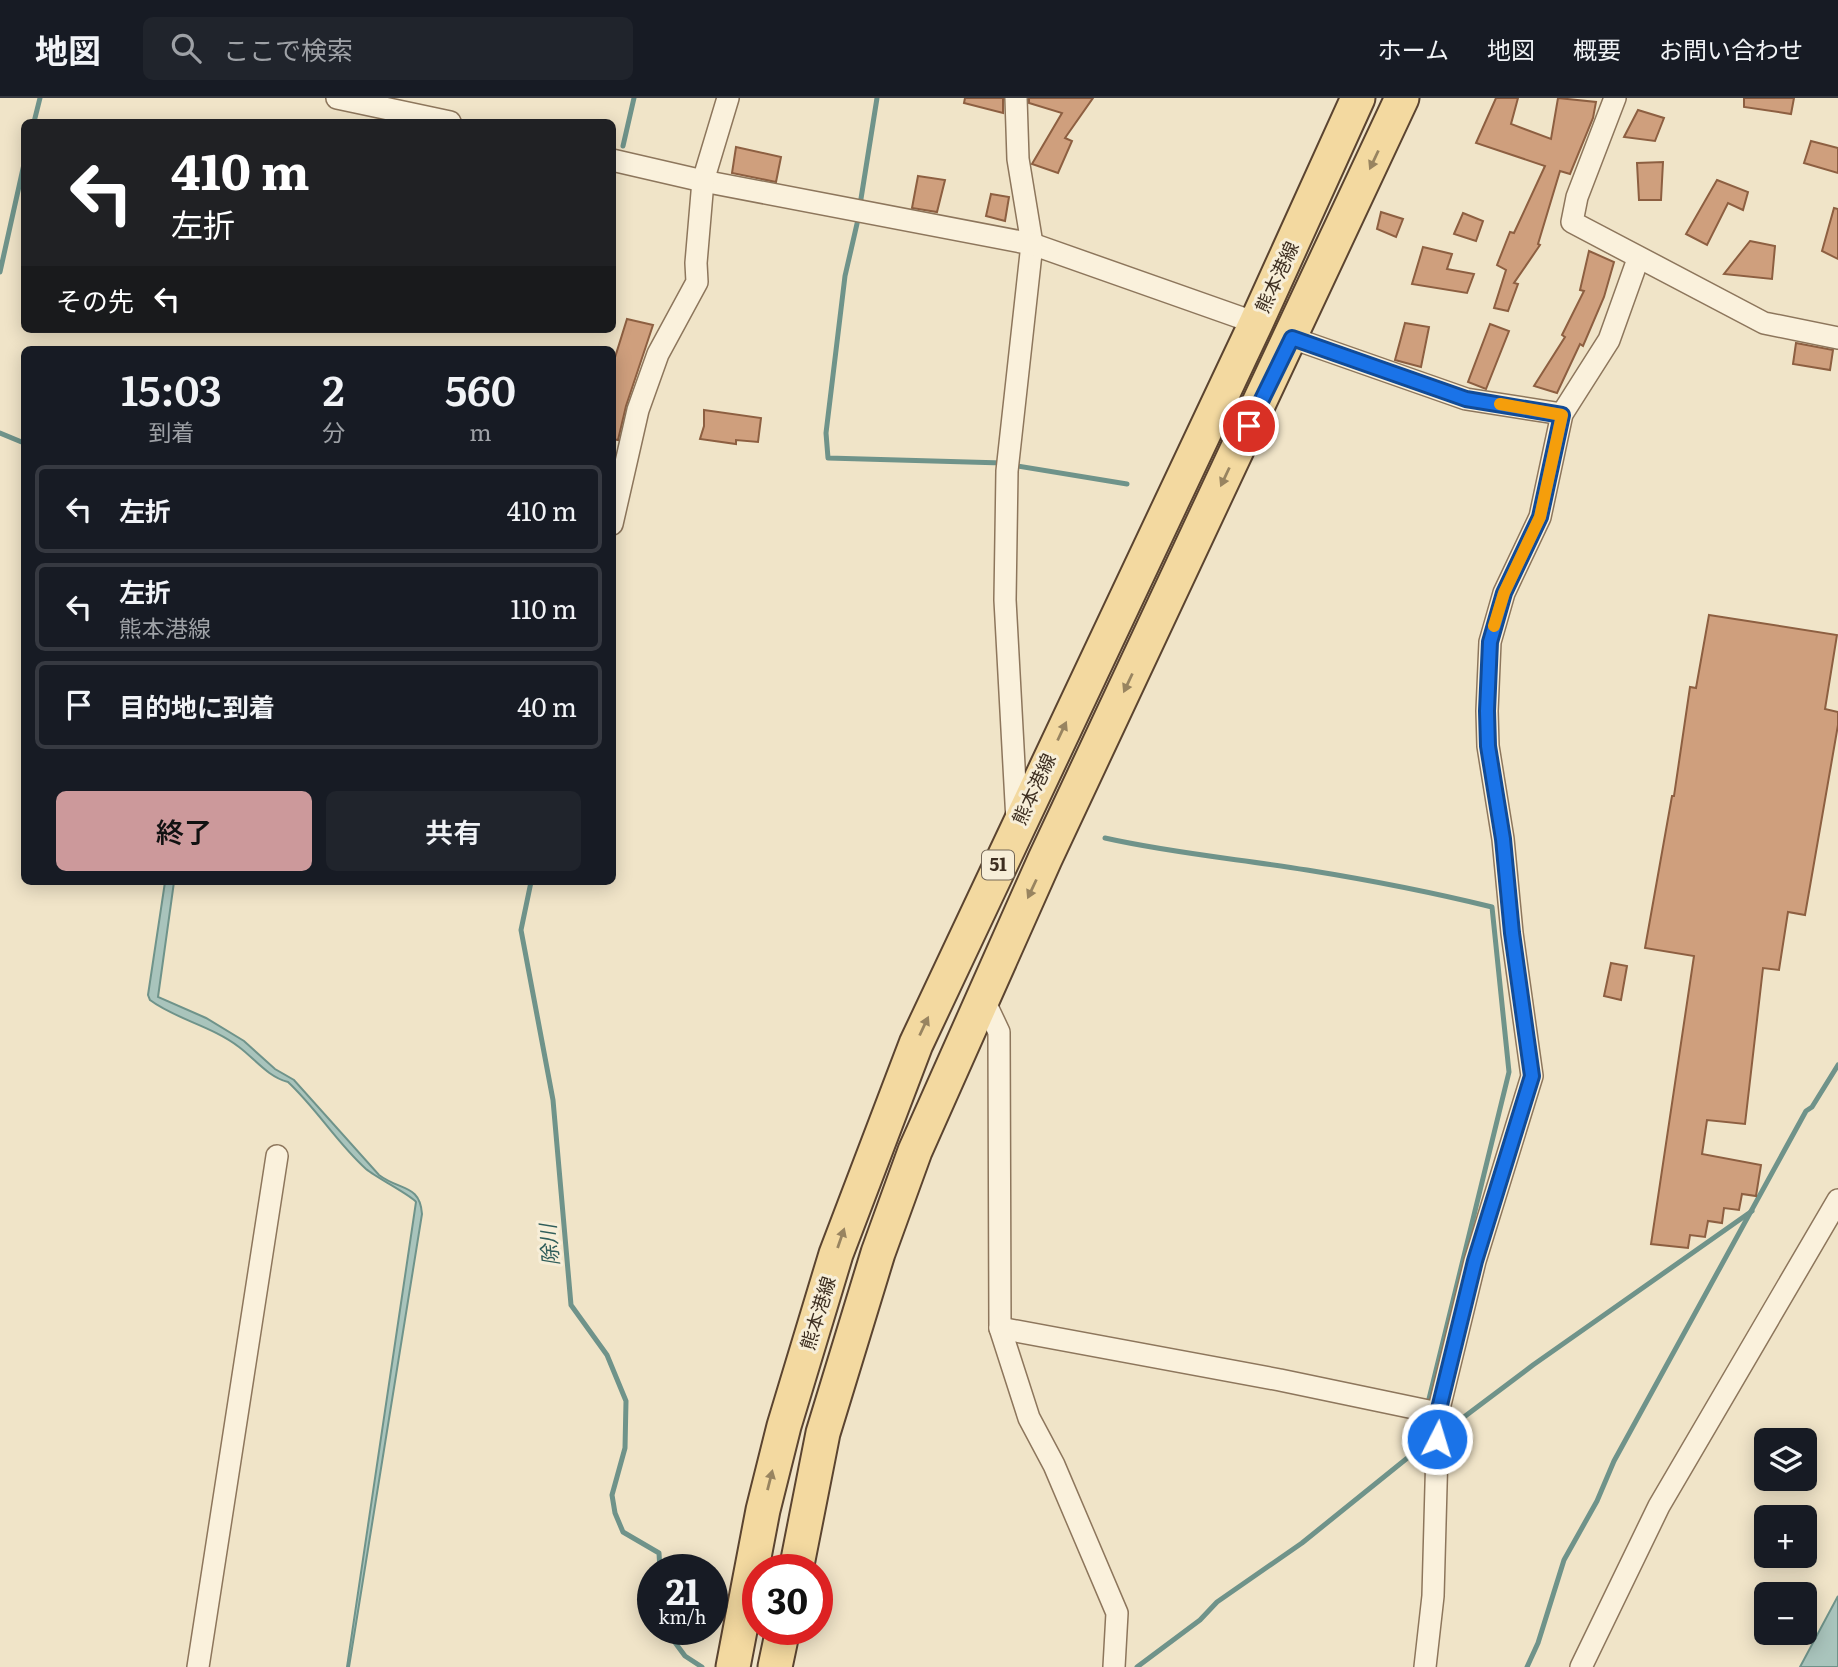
<!DOCTYPE html>
<html lang="ja">
<head>
<meta charset="utf-8">
<style>
	body { margin:0; font-family:Literata,"Noto Sans JP",serif; background:#20242c; color:#f1f3f6; height:100vh; display:flex; flex-direction:column; font-size:26px; white-space:nowrap }
	* { box-sizing:border-box; margin:0 }
	p { font-size:23px; color:#9ea1a6 }
	.icon { flex:none; width:38px; height:38px; fill:none; stroke:currentColor; stroke-width:2; stroke-linecap:round; stroke-linejoin:round }
	.map { position:relative; flex:1; overflow:hidden }
	.panel { position:absolute; left:21px; top:248px; width:595px; height:539px; display:flex; flex-direction:column; background:#171b24; border-radius:10px; box-shadow:0 4px 18px #0003 }
	.panel>* { flex:none }
	.hud { position:absolute; left:21px; top:21px; width:595px; height:214px; border-radius:10px; box-shadow:0 4px 18px #0003; background:#202124; color:#fff; overflow:hidden }
	.controls { position:absolute; left:1754px; top:1330px; display:grid; gap:14px }
	.controls a { display:grid; place-items:center; width:63px; height:63px; border-radius:10px; background:#171b24; box-shadow:0 4px 18px #0003; font-size:35px }
	.speed { position:absolute; left:637px; top:1456px; display:flex; gap:14px; font-size:35px; font-weight:700; text-align:center }
	.speed>* { display:grid; place-content:center; width:91px; height:91px; border-radius:50%; background:#171b24; box-shadow:0 4px 18px #0003; line-height:1 }
	.speed small { font-size:18px; font-weight:400 }
	.speed .limit { border:10px solid #d22; background:#fff; color:#111 }
	.pin { position:absolute; display:grid; place-items:center; width:60px; height:60px; color:#fff; margin:-30px; border:4px solid #fff; border-radius:50%; box-shadow:0 2px 7px #0007 }
	.me { position:absolute; width:77px; margin:-38px; rotate:5deg; stroke-linejoin:round; filter:drop-shadow(0 0 5px #0008) }
	.turn { display:flex; align-items:center; gap:24px; height:147px; padding:0 35px; font-size:32px }
	.turn .icon { width:91px; height:91px; stroke-width:2.5 }
	.turn b { display:block; font-size:49px; line-height:60px }
	.then { display:flex; align-items:center; height:66px; padding:0 35px; background:#0003; gap:14px; font-size:26px }
	.eta { display:flex; justify-content:space-evenly; align-items:center; height:119px; text-align:center }
	.eta b { font-size:42px; font-weight:600; line-height:49px }
	.primary-button { display:flex; gap:14px; margin-top:auto; padding:14px 35px }
	.primary-button a { flex:1; height:80px; border-radius:10px; background:#cc999b; color:#111; font-size:28px; font-weight:600; line-height:80px; text-align:center }
	.primary-button a+a { background:#20242c; color:#f1f3f6 }
	ul { padding:0; list-style:none }
	li { display:flex; align-items:center; gap:21px; height:88px; margin:0 14px 10px; padding:0 21px; border:4px solid #363941; border-radius:10px }
	li div { flex:1 }
	li b { display:block; font-size:26px }
	li em { font-style:normal }
	header { display:flex; align-items:center; gap:42px; box-sizing:border-box; height:98px; padding:0 35px; background:#171b24; border-bottom:2px solid #363941 }
	header strong { font-size:33px }
	nav { display:flex; gap:38px; margin-inline-start:auto; font-size:24px }
	.search { width:490px; height:63px; background:#20242c; display:flex; align-items:center; gap:18px; box-sizing:border-box; padding:0 24px; border-radius:10px; color:#9ea1a6; font-size:26px }
	.map>svg:first-child { display:block }
	.water { fill:#a9c4bc; stroke:#6f938a; stroke-width:2 }
	.lines { fill:none; stroke-linecap:round; stroke-linejoin:round }
	.stream { stroke:#6f938a; stroke-width:5 }
	.building { fill:#cf9f7d; stroke:#8d5f41; stroke-width:2 }
	.minor-casing { stroke:#8d765c; stroke-width:24 }
	.primary-casing { stroke:#5b4430; stroke-width:37 }
	.minor { stroke:#faf1dc; stroke-width:21 }
	.primary { stroke:#f3d9a0; stroke-width:33 }
	.oneway { fill:#988460 }
	.route-casing { stroke:#114b97; stroke-width:18 }
	.route { stroke:#1a73e8; stroke-width:12 }
	.slow { stroke:#f59e0b; stroke-width:12 }
	.labels { text-anchor:middle; stroke-width:6; stroke-linejoin:round; paint-order:stroke }
	.shield { fill:#f7eed8; stroke:#756857; stroke-width:2 }
	.shield-label { font-size:18px; font-weight:bold; fill:#3d2e20 }
	.street-label { font-size:19px; fill:#3d2e20; stroke:#f7eed8 }
	.water-label { font-size:21px; font-style:italic; fill:#2f5d5a; stroke:#f7eed8 }
</style>
</head>
<body>
<header>
<strong>地図</strong>
<div class="search"><svg class="icon" aria-label="search" viewBox="0 0 24 24"><circle cx="10" cy="10" r="6"/><path d="M15 15l6 6"/></svg>ここで検索</div>
<nav><a>ホーム</a><a>地図</a><a>概要</a><a>お問い合わせ</a></nav>
</header>
<div class="map">
<svg width="1838" height="1569" viewBox="0 0 1838 1569">
	<rect width="100%" height="100%" fill="#f0e4c8"/>
	<g class="water">
		<path d="M165 784H174L158 899 206 920 244 943 275 971 294 982 379 1077C400 1093 420 1086 422 1116L349 1569H347L416 1104C412 1098 377 1080 366 1071 337 1045 317 1011 288 984 268 979 255 961 239 949 212 928 175 921 150 902L148 897Z"/>
		<polygon points="1838,1498 1838,1569 1800,1569"/>
	</g>
	<g class="lines">
		<g class="stream">
			<polyline points="34,24 40,0"/>
			<polyline points="623,48 634,0"/>
			<polyline points="860,107 877,0"/>
			<polyline points="859,117 845,178 826,335 828,360 1003,365"/>
			<polyline points="0,174 24,66"/>
			<polyline points="0,335 24,345"/>
			<polyline points="1012,367 1127,386"/>
			<path d="M1105 740C1171 755 1239 761 1307 772 1369 782 1431 794 1492 809L1509 974 1427 1309"/>
			<polyline points="531,784 521,832 553,1002 571,1207 607,1257 626,1303 625,1350 612,1397 615,1415 623,1434 659,1455 660,1472"/>
			<polyline points="1444,1334 1533,1267 1752,1113"/>
			<polyline points="1421,1349 1419,1342 1424,1318"/>
			<polyline points="665,1531 685,1558 702,1569"/>
			<polyline points="1137,1569 1200,1522 1217,1504 1302,1445 1421,1349 1431,1344"/>
			<polyline points="1527,1569 1538,1545 1564,1462 1597,1403 1614,1363 1806,1013 1812,1009 1838,967"/>
		</g>
	</g>
	<g class="building">
		<polygon points="965,0 1003,0 1003,15 964,5"/>
		<polygon points="1029,0 1093,0 1065,40 1072,43 1058,75 1032,66 1062,15 1029,5"/>
		<polygon points="1496,0 1518,0 1511,26 1551,41 1558,0 1596,4 1593,20 1570,76 1560,73 1538,146 1540,147 1514,185 1518,186 1508,213 1494,210 1506,172 1497,167 1510,134 1514,135 1545,68 1476,45"/>
		<polygon points="1744,0 1794,0 1791,16 1744,9"/>
		<polygon points="1638,12 1664,20 1655,43 1624,39"/>
		<polygon points="1811,43 1838,50 1838,75 1804,65"/>
		<polygon points="736,49 781,59 776,84 732,75"/>
		<polygon points="1663,64 1661,102 1639,102 1637,65"/>
		<polygon points="918,78 945,82 937,114 912,110"/>
		<polygon points="1717,82 1748,94 1743,112 1728,105 1707,147 1686,136"/>
		<polygon points="991,96 1009,99 1005,123 986,118"/>
		<polygon points="1834,110 1838,111 1838,161 1822,153"/>
		<polygon points="1381,114 1403,121 1396,139 1377,131"/>
		<polygon points="1463,115 1483,123 1476,143 1454,136"/>
		<polygon points="1750,143 1775,148 1772,181 1724,176"/>
		<polygon points="1423,149 1452,156 1447,171 1474,176 1467,195 1412,186"/>
		<polygon points="1589,153 1614,164 1604,199 1583,248 1580,246 1557,295 1534,288 1565,239 1562,237 1584,193 1580,192"/>
		<polygon points="627,221 653,227 626,308 618,342 612,341 612,269"/>
		<polygon points="1405,225 1429,229 1421,269 1395,262"/>
		<polygon points="1490,226 1509,233 1486,291 1468,284"/>
		<polygon points="1796,245 1833,252 1830,272 1793,266"/>
		<polygon points="704,312 761,320 758,344 736,342 736,346 700,341 704,328"/>
		<polygon points="1709,517 1837,537 1825,611 1838,614 1838,627 1805,817 1788,814 1779,872 1763,870 1745,1026 1707,1022 1702,1056 1761,1067 1756,1098 1742,1096 1739,1112 1724,1110 1722,1125 1708,1123 1705,1139 1690,1137 1688,1150 1651,1146 1694,858 1645,850 1672,698 1674,698 1690,589 1696,590"/>
		<polygon points="1611,865 1627,868 1621,902 1604,898"/>
	</g>
	<g class="lines">
		<g class="minor-casing">
			<g id="minor">
				<polyline points="337,0 450,24"/>
				<polyline points="1016,0 1018,61 1032,146 1007,373 1005,502 1017,723"/>
				<polyline points="1615,0 1577,99 1572,124 1764,225 1838,240"/>
				<polyline points="612,62 703,83 1032,146 1256,225"/>
				<polyline points="1292,240 1466,301 1562,316"/>
				<polyline points="612,426 638,312 658,256 697,184 696,165 703,83 728,0"/>
				<polyline points="982,898 999,934 1000,1230 1029,1320 1054,1367 1117,1515 1114,1569"/>
				<polyline points="1000,1230 1280,1282 1438,1315"/>
				<polyline points="198,1569 277,1058"/>
				<polyline points="1425,1569 1433,1498 1438,1315 1475,1163 1532,978 1512,835 1503,741 1488,648 1487,613 1490,544 1504,495 1540,419 1562,316 1609,242 1638,161"/>
				<polyline points="1581,1569 1659,1408 1838,1102"/>
			</g>
		</g>
		<g class="primary-casing">
			<g id="primary">
				<polyline points="796,1472 823,1335 878,1155 915,1053 1045,761 1402,0"/>
				<polyline points="733,1569 763,1412 784,1328 836,1156 916,946 1256,225 1358,0"/>
				<polyline points="775,1569 783,1531"/>
			</g>
		</g>
		<use href="#minor" class="minor"/>
		<use href="#primary" class="primary"/>
	</g>
	<defs><path id="oneway-solid" d="M-6-.8H1V-3.2L6.5 0L1 3.2V.8H-6Z" transform="scale(1.75)"/></defs>
	<g class="oneway">
		<use href="#oneway-solid" transform="translate(1374 62) rotate(115)"/>
		<use href="#oneway-solid" transform="translate(1225 379) rotate(115)"/>
		<use href="#oneway-solid" transform="translate(1128 585) rotate(115)"/>
		<use href="#oneway-solid" transform="translate(1062 633) rotate(-65)"/>
		<use href="#oneway-solid" transform="translate(1032 791) rotate(115)"/>
		<use href="#oneway-solid" transform="translate(924 928) rotate(-65)"/>
		<use href="#oneway-solid" transform="translate(841 1140) rotate(-71)"/>
		<use href="#oneway-solid" transform="translate(770 1382) rotate(-76)"/>
	</g>
	<g class="lines">
		<g class="route-casing">
			<polyline id="route" points="1249,328 1292,240 1466,301 1562,317 1540,419 1504,495 1490,544 1487,613 1488,648 1503,741 1512,835 1532,978 1475,1163 1438,1315 1437,1341"/>
		</g>
		<use href="#route" class="route"/>
		<polyline class="slow" points="1494,528 1504,495 1540,419 1562,317 1500,306"/>
	</g>
	<g class="labels">
		<rect class="shield" x="982" y="752.5" width="32" height="29" rx="5"/>
		<g class="shield-label">
			<text x="998" y="773">51</text>
		</g>
		<g class="street-label">
			<text transform="translate(1277 179) rotate(-65)" y="7">熊本港線</text>
			<text transform="translate(1034 691) rotate(-65)" y="7">熊本港線</text>
			<text transform="translate(818 1215) rotate(-73)" y="7">熊本港線</text>
		</g>
		<g class="water-label">
			<text transform="translate(550 1147) rotate(-95)" y="7">除川</text>
		</g>
	</g>
</svg>
<div class="controls">
<a><svg class="icon" aria-label="layers" viewBox="0 0 24 24"><path d="M12 4l9 5-9 5-9-5zM3 14l9 5 9-5"/></svg></a>
<a>+</a>
<a>−</a>
</div>
<div class="speed"><div>21<small>km/h</small></div><div class="limit">30</div></div>
<div class="pin" style="left:1249px;top:328px;background:#d93025"><svg class="icon" aria-label="arrive" viewBox="0 0 24 24"><path d="M6 21V4h12l-3 4 3 4H6"/></svg></div>
<svg class="me" style="left:1437px;top:1341px" viewBox="-20 -20 40 40"><circle r="17" fill="#1a73e8" stroke="#fff" stroke-width="3"/><path d="M0-11L8 9 0 5-8 9z" fill="#fff"/></svg>
<div class="hud">
<div class="turn"><svg class="icon" aria-label="left" viewBox="0 0 24 24"><path d="M17 20v-9H6M10 6l-5 5 5 5"/></svg><div><b>410 m</b>左折</div></div>
<div class="then">その先<svg class="icon" aria-label="left" viewBox="0 0 24 24"><path d="M17 20v-9H6M10 6l-5 5 5 5"/></svg></div>
</div>
<section class="panel">
<div class="eta">
<div><b>15:03</b><p>到着</p></div>
<div><b>2</b><p>分</p></div>
<div><b>560</b><p>m</p></div>
</div>
<ul>
<li><svg class="icon" aria-label="left" viewBox="0 0 24 24"><path d="M17 20v-9H6M10 6l-5 5 5 5"/></svg><div><b>左折</b></div><em>410 m</em></li>
<li><svg class="icon" aria-label="left" viewBox="0 0 24 24"><path d="M17 20v-9H6M10 6l-5 5 5 5"/></svg><div><b>左折</b><p>熊本港線</p></div><em>110 m</em></li>
<li><svg class="icon" aria-label="arrive" viewBox="0 0 24 24"><path d="M6 21V4h12l-3 4 3 4H6"/></svg><div><b>目的地に到着</b></div><em>40 m</em></li>
</ul>
<div class="primary-button"><a>終了</a><a>共有</a></div>
</section>
</div>
</body>
</html>
